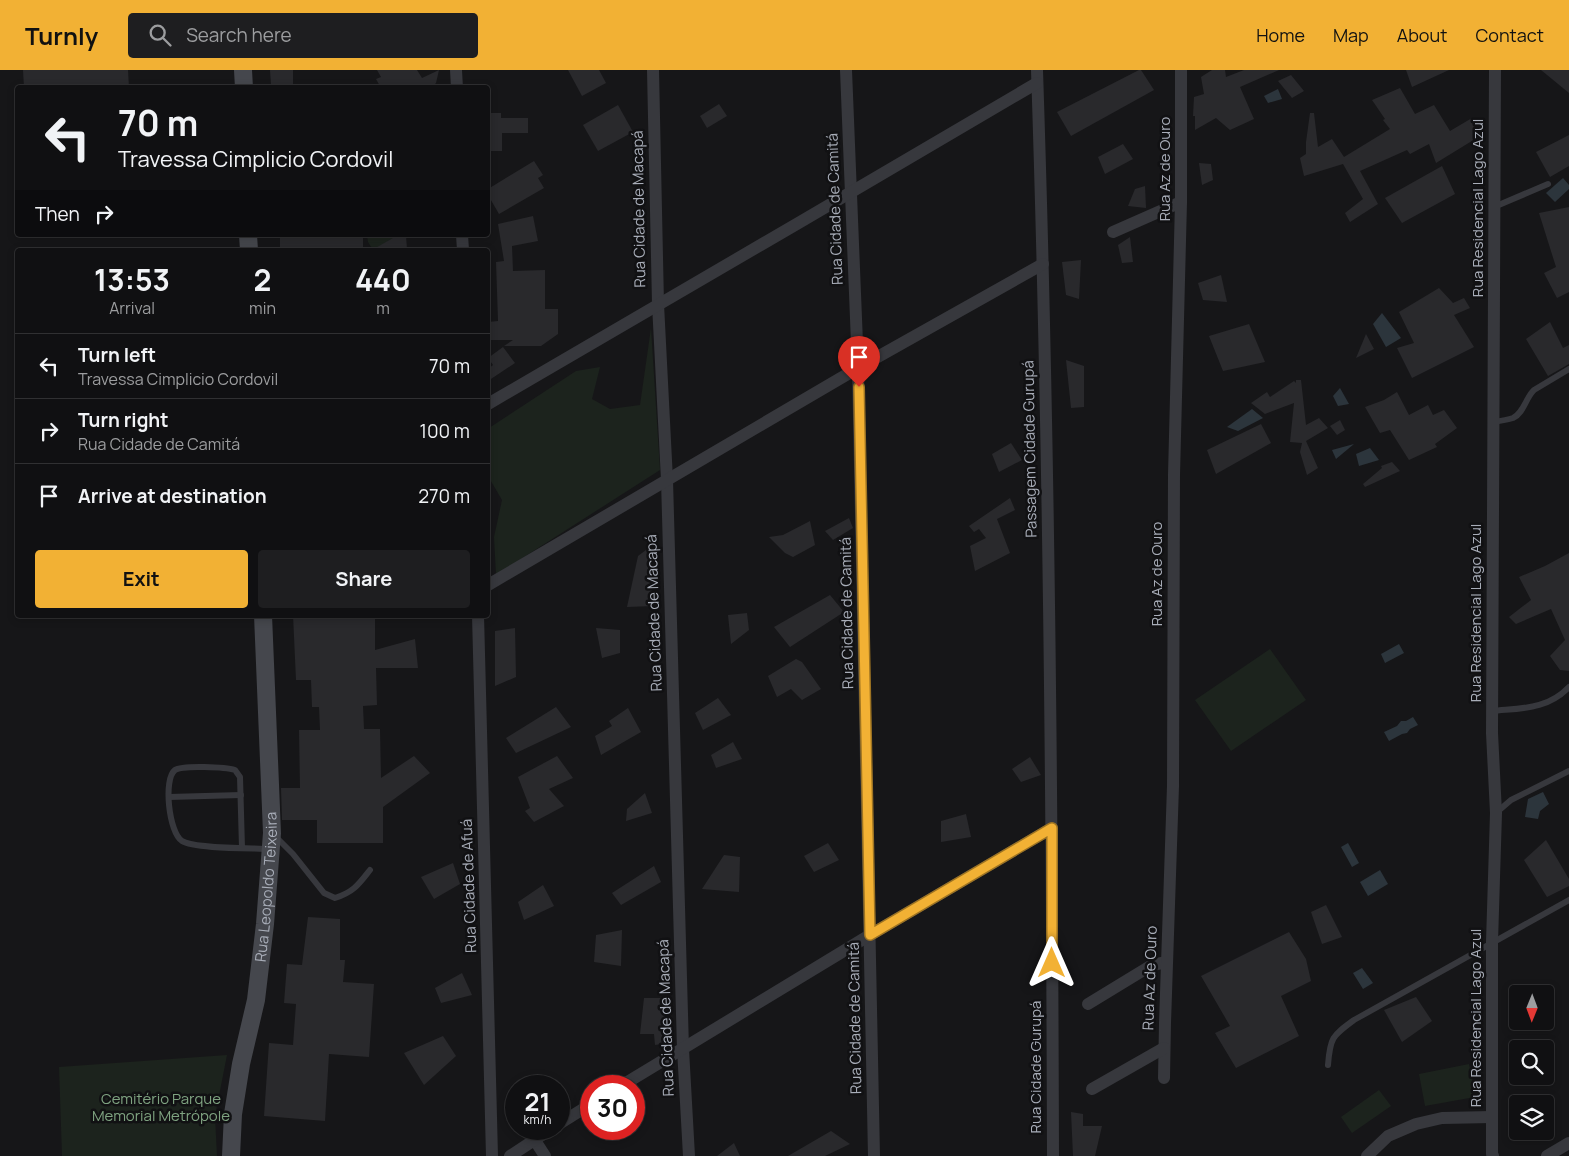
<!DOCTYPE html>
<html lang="en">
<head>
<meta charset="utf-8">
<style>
	body { margin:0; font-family:Manrope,sans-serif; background:#1e1e20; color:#f1f3f6; height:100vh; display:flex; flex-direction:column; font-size:19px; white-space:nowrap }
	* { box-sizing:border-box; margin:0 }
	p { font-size:16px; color:#9c9d9f }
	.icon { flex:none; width:28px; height:28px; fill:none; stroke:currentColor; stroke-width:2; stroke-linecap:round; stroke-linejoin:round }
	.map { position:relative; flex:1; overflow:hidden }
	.panel { position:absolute; left:15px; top:178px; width:475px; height:370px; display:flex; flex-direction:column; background:#101012; border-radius:5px; box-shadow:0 2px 8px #0003,0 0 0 1px #303032 }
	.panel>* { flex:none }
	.guide { position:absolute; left:15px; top:15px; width:475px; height:152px; border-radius:5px; box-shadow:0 2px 8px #0003,0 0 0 1px #303032; background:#101012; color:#f1f3f6; overflow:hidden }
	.needle { width:32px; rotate:181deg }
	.fabs { position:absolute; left:1509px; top:915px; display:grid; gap:10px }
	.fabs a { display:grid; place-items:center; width:45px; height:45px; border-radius:5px; background:#101012; box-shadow:0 2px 8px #0003,0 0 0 1px #303032; font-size:25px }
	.speed { position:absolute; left:505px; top:1005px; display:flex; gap:10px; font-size:25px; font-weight:700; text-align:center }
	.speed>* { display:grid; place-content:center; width:65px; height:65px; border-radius:50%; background:#101012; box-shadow:0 2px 8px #0003,0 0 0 1px #303032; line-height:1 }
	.speed small { font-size:12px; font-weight:400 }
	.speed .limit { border:8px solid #d22; background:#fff; color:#111 }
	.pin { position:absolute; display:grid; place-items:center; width:42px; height:42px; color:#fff; margin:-51px -21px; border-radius:50% 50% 50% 0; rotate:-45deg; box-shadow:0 0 5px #0007 }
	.pin .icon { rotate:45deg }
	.me { position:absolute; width:55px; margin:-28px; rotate:0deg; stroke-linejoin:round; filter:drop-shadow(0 0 4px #0008) }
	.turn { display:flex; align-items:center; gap:18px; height:105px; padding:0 20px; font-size:22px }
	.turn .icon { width:65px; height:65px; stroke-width:2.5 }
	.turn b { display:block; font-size:35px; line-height:42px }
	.then { display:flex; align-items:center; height:48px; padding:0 20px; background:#0003; gap:10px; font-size:19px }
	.eta { display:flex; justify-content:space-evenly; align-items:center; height:85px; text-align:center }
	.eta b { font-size:30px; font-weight:700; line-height:35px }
	.button { display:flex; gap:10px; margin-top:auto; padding:10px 20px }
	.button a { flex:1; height:58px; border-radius:5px; background:#f2b134; color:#111; font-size:20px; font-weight:700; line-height:58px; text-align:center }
	.button a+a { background:#1e1e20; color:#f1f3f6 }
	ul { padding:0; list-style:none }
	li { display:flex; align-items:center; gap:15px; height:65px; padding:0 20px; border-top:1px solid #303032 }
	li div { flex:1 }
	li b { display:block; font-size:19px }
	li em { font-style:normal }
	header { display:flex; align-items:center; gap:30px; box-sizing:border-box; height:70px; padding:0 25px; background:#f2b134; color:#111 }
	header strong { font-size:24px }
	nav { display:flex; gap:28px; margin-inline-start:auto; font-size:18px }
	.search { width:350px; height:45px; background:#1e1e20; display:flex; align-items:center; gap:12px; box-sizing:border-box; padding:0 18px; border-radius:5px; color:#9c9d9f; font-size:19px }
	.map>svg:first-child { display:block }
	.green { fill:#1c231d }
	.water { fill:#2c353c }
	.building { fill:#29292c }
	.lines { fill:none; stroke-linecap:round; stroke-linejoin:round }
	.service { stroke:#37383d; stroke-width:6 }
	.minor { stroke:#37383d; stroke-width:12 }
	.secondary { stroke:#45474d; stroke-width:18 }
	.route-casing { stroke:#9d7322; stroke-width:12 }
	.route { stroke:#f2b134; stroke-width:9 }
	.labels { text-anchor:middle; stroke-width:5; stroke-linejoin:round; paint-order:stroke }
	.street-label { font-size:15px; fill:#a8adb8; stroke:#111113 }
	.park-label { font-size:15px; fill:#7fa381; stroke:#111113 }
</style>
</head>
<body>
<header>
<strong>Turnly</strong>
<div class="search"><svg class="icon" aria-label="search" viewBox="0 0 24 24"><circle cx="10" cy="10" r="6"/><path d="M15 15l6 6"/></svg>Search here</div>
<nav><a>Home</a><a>Map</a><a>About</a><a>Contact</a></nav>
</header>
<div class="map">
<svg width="1569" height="1086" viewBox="0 0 1569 1086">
	<rect width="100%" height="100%" fill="#161618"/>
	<g class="green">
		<polygon points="367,165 398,165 373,180 368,172"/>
		<polygon points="651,258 660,400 496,505 494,467 502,430 488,406 489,358 576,301 600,297 592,329 610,339 640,335"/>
		<polygon points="1270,579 1306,630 1231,681 1195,630"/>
		<polygon points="227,985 215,1046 217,1086 62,1086 59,997"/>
		<polygon points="1469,994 1475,1027 1425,1036 1419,1004"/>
		<polygon points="1379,1020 1391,1036 1352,1063 1341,1047"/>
	</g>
	<g class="water">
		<polygon points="1278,19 1282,29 1268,33 1264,26"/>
		<polygon points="1563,108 1569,115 1569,119 1555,132 1546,123"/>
		<polygon points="1382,243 1401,268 1386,277 1373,254"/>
		<polygon points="1340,318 1349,334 1338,336 1333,326"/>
		<polygon points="1252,339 1263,348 1238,361 1227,357"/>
		<polygon points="1354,374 1336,389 1332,380"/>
		<polygon points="1370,378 1379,390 1359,396 1356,384"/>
		<polygon points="1399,574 1404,583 1385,593 1381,584"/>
		<polygon points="1413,647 1418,655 1410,659 1407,663 1402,664 1389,671 1384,662 1397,656 1401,651 1406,651"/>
		<polygon points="1543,722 1549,734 1540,741 1538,749 1525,747 1528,729"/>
		<polygon points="1348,773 1359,793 1352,797 1341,777"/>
		<polygon points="1380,800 1388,814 1368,826 1360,812"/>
		<polygon points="1362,898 1373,913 1363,919 1353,903"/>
	</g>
	<g class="building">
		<polygon points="23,0 128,0 129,18 24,18"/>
		<polygon points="270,0 293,0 293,15 271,15"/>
		<polygon points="377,0 417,0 422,8 439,0 436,13 431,18 381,18 376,9 381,7"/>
		<polygon points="568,0 599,0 606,13 582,26"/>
		<polygon points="1139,0 1141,0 1154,20 1071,66 1057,42"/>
		<polygon points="1212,0 1225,0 1226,7 1244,0 1279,0 1240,17 1254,49 1230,60 1216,48 1195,60 1195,46 1193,46 1194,27 1204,24 1201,7"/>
		<polygon points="1406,0 1449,0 1412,17"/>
		<polygon points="1541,0 1569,0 1569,23"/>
		<polygon points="1291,5 1304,21 1292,28 1278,11"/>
		<polygon points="1400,18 1415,44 1434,35 1450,61 1472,48 1480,66 1436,93 1429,74 1410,84 1407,80 1360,101 1378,134 1350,152 1345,143 1363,129 1343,94 1304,106 1300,88 1306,84 1306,72 1310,43 1314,43 1318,77 1332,69 1344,87 1390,59 1383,50 1385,49 1372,30"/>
		<polygon points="719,34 727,46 707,58 700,46"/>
		<polygon points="618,35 633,62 598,81 583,55"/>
		<polygon points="488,43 501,43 501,48 528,48 528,63 502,63 502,81 488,81"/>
		<polygon points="1569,65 1569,96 1550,107 1536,82"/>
		<polygon points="1123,74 1133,89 1105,104 1098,87"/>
		<polygon points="534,91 543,105 538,108 544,118 499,144 488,125 488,119"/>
		<polygon points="1199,93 1211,94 1213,110 1202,115"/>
		<polygon points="1442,96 1455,124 1402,153 1385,128"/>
		<polygon points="1145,116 1146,138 1128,136 1135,119"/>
		<polygon points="1569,137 1569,222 1557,228 1544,203 1556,197 1539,143"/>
		<polygon points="533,146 538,171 512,176 513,201 545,200 545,239 558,239 558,264 541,276 504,276 513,270 488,270 488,252 498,251 496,192 504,191 498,154"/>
		<rect x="280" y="165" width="83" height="15"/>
		<polygon points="398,165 406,165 407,180 372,180"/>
		<polygon points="1130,167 1133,192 1122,193 1118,175"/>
		<polygon points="1081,190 1079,229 1066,225 1062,192"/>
		<polygon points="1221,205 1227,232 1203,230 1198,213"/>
		<polygon points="1439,218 1453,233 1464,228 1470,238 1454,245 1474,277 1412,308 1397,278 1414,273 1399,242"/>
		<polygon points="1550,252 1563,278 1569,275 1569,294 1548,306 1526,269"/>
		<polygon points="1249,254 1265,292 1223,301 1209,266"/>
		<polygon points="1366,264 1374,279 1356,288"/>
		<polygon points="503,277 515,293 488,311 488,299 493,295 488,288"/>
		<polygon points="1066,290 1084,296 1084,337 1071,338"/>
		<polygon points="1296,310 1301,310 1306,355 1319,348 1328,358 1306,371 1318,398 1307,405 1300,382 1302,373 1290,372 1294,333 1265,344 1251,333 1267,322 1270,327 1294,311 1296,313"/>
		<polygon points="1397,322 1409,345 1428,335 1433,345 1444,340 1457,358 1435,374 1437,377 1409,390 1390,360 1380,363 1365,337 1384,330"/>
		<polygon points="1340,350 1345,360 1337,365 1330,356"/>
		<polygon points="1261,354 1271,373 1216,404 1207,380"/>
		<polygon points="1011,373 1022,390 999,402 992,384"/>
		<polygon points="1392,392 1400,401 1365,417 1363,414 1382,398 1381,396"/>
		<polygon points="1010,428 1015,440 997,449 1010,483 975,501 970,476 986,468 979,459 974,462 969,456"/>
		<polygon points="849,448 853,458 833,470 825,461"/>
		<polygon points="810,451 815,475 793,487 785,483 769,467 783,465"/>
		<polygon points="650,477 653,536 627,537 638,486"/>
		<polygon points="1569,483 1569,601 1560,600 1550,586 1565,570 1551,539 1516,554 1509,547 1531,530 1519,507 1545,496"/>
		<polygon points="830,525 844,542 790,577 774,557"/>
		<polygon points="747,543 749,560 731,574 728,545"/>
		<polygon points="293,545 375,545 375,580 415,569 418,598 376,598 377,635 363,636 364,659 380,659 381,708 414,686 430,703 383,737 383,773 317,773 317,750 282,750 281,718 300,718 299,660 320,660 319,637 312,637 311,610 296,610"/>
		<polygon points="515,558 516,607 495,616 495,561"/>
		<polygon points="596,558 620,560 620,583 602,588"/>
		<polygon points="796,589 802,592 821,619 802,630 791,619 777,627 768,606"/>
		<polygon points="718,628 731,645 703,660 695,643"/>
		<polygon points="556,637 571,657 516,683 506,668"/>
		<polygon points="628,638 641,662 601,685 595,666 612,656 609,651"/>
		<polygon points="733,672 742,689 716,698 711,685"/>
		<polygon points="557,686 573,708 549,719 564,736 534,752 525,741 530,738 518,707"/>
		<polygon points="1030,687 1041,705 1021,712 1012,699"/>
		<polygon points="645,723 652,743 626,751 627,739"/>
		<polygon points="966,744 971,767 941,772 941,751"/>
		<polygon points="1546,770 1569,809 1569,816 1547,827 1524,790"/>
		<polygon points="828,773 839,790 814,802 804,786"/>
		<polygon points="724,785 740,787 739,822 702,819"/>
		<polygon points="453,793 460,814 434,829 421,807"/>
		<polygon points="654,796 661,812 621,835 612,823"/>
		<polygon points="543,815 554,836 524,850 518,832"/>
		<polygon points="1326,835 1342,867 1322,874 1311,842"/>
		<polygon points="308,847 340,849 340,890 345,890 343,912 374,914 369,987 329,984 325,1051 264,1046 269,973 293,975 296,934 284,933 287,894 302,895"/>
		<polygon points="622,860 621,896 594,892 596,865"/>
		<polygon points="1289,862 1306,889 1311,911 1281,926 1299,966 1236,998 1215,963 1230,956 1201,906"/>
		<polygon points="462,903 472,925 441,933 435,918"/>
		<polygon points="1416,927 1432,951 1402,972 1384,940"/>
		<polygon points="644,928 670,928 668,973 655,975 654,964 640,964"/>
		<polygon points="443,966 456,986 424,1015 404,983"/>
		<polygon points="1071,1042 1083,1044 1083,1056 1102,1056 1095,1086 1073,1086"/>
		<polygon points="831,1061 850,1074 825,1086 788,1086"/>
		<polygon points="734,1073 740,1086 717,1086"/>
	</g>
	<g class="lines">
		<g class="service">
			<polyline points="1494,137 1548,114"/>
			<path d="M1493 352C1500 351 1507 350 1513 348 1524 343 1526 327 1534 320L1569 299"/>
			<path d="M1492 641C1521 638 1547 640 1569 617"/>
			<polyline points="169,727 241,725"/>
			<polyline points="1497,742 1511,730 1569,701"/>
			<path d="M275 766 293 784 324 823 335 828C354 822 359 814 370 800"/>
			<path d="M242 778 240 707 235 700C226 697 182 695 175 700 163 709 169 763 182 771 194 779 253 778 270 779"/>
			<path d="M1328 995C1330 968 1332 966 1354 950L1569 830"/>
		</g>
		<g class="minor">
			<polyline points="456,0 457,18"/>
			<polyline points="653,0 658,234 667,410 683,979 689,1086"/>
			<polyline points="846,0 858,298 874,1086"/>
			<path d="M1037 0C1049 362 1052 724 1053 1086"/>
			<polyline points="1113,162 1181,132"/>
			<polyline points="462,165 463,180"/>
			<path d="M488 334C670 227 855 121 1037 13"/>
			<polyline points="488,515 858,298 1043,194"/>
			<polyline points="478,545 492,1086"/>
			<polyline points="1088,934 1152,895 1167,892"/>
			<polyline points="1164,1008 1165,953 1173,716 1174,405 1181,132 1181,0"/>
			<polyline points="621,1016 870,865 1052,758"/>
			<polyline points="1092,1019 1164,978"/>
			<polyline points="559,1054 591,1034"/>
			<polyline points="534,1069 545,1086"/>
			<polyline points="510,1086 551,1059"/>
			<polyline points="1367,1086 1388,1066 1416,1054 1442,1048 1492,1047"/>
			<polyline points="1493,1086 1492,1084 1492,872 1496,743 1492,663 1495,0"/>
			<polyline points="1547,1086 1569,1073"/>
		</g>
		<g class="secondary">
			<polyline points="243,0 244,18"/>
			<polyline points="248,165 249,180"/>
			<path id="s1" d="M231 1086 233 1044 241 994 256 930 265 854 272 763 263 545"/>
		</g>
	</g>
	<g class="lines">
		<g class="route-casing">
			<polyline id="route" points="859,317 870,865 1052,758 1052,893"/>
		</g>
		<use href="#route" class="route"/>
	</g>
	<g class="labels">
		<g class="street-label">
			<text transform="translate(1165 99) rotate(-90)" y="5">Rua Az de Ouro</text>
			<text transform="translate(1478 138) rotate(-90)" y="5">Rua Residencial Lago Azul</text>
			<text transform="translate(639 139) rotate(-91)" y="5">Rua Cidade de Macapá</text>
			<text transform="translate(835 139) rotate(-92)" y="5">Rua Cidade de Camitá</text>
			<text transform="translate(1030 379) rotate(-91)" y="5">Passagem Cidade Gurupá</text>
			<text transform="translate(1157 504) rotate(-90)" y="5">Rua Az de Ouro</text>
			<text transform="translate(654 543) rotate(-92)" y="5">Rua Cidade de Macapá</text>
			<text transform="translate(847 543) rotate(-91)" y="5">Rua Cidade de Camitá</text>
			<text transform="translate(1476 543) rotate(-90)" y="5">Rua Residencial Lago Azul</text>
			<text transform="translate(469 816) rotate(-92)" y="5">Rua Cidade de Afuá</text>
			<text dy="5" stroke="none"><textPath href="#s1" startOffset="272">Rua Leopoldo Teixeira</textPath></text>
			<text transform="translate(1150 908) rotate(-88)" y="5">Rua Az de Ouro</text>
			<text transform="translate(666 948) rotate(-92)" y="5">Rua Cidade de Macapá</text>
			<text transform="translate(855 948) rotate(-91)" y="5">Rua Cidade de Camitá</text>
			<text transform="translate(1476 948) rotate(-90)" y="5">Rua Residencial Lago Azul</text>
			<text transform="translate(1036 997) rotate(-90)" y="5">Rua Cidade Gurupá</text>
		</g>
		<g class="park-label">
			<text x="161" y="1034">Cemitério Parque<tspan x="161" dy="17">Memorial Metrópole</tspan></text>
		</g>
	</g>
</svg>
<div class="fabs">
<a><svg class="needle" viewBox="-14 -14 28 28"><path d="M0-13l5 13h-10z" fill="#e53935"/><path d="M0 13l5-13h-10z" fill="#9c9d9f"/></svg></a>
<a><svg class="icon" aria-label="search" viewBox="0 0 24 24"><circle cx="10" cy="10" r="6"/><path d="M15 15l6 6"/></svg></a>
<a><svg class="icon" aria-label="layers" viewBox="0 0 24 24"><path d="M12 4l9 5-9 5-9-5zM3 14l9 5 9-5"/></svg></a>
</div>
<div class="speed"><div>21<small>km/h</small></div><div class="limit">30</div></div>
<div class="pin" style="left:859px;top:317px;background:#d93025"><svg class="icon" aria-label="arrive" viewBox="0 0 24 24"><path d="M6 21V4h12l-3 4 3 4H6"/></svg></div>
<svg class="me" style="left:1052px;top:893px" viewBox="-20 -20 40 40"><path d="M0-17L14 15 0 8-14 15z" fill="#f2b134" stroke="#fff" stroke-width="4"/></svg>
<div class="guide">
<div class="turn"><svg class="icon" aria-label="left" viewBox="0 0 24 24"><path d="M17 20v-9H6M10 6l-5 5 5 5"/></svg><div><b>70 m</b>Travessa Cimplicio Cordovil</div></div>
<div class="then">Then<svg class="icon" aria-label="right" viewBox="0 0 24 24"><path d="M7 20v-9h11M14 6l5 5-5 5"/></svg></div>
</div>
<section class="panel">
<div class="eta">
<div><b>13:53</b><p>Arrival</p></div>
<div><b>2</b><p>min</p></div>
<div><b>440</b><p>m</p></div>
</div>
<ul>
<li><svg class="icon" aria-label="left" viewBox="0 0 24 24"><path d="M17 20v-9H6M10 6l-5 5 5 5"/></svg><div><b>Turn left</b><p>Travessa Cimplicio Cordovil</p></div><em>70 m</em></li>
<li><svg class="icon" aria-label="right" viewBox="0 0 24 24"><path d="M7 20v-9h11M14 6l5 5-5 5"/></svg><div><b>Turn right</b><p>Rua Cidade de Camitá</p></div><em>100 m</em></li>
<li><svg class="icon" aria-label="arrive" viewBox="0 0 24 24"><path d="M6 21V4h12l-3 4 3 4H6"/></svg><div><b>Arrive at destination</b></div><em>270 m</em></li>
</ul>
<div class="button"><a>Exit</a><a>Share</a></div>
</section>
</div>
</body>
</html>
